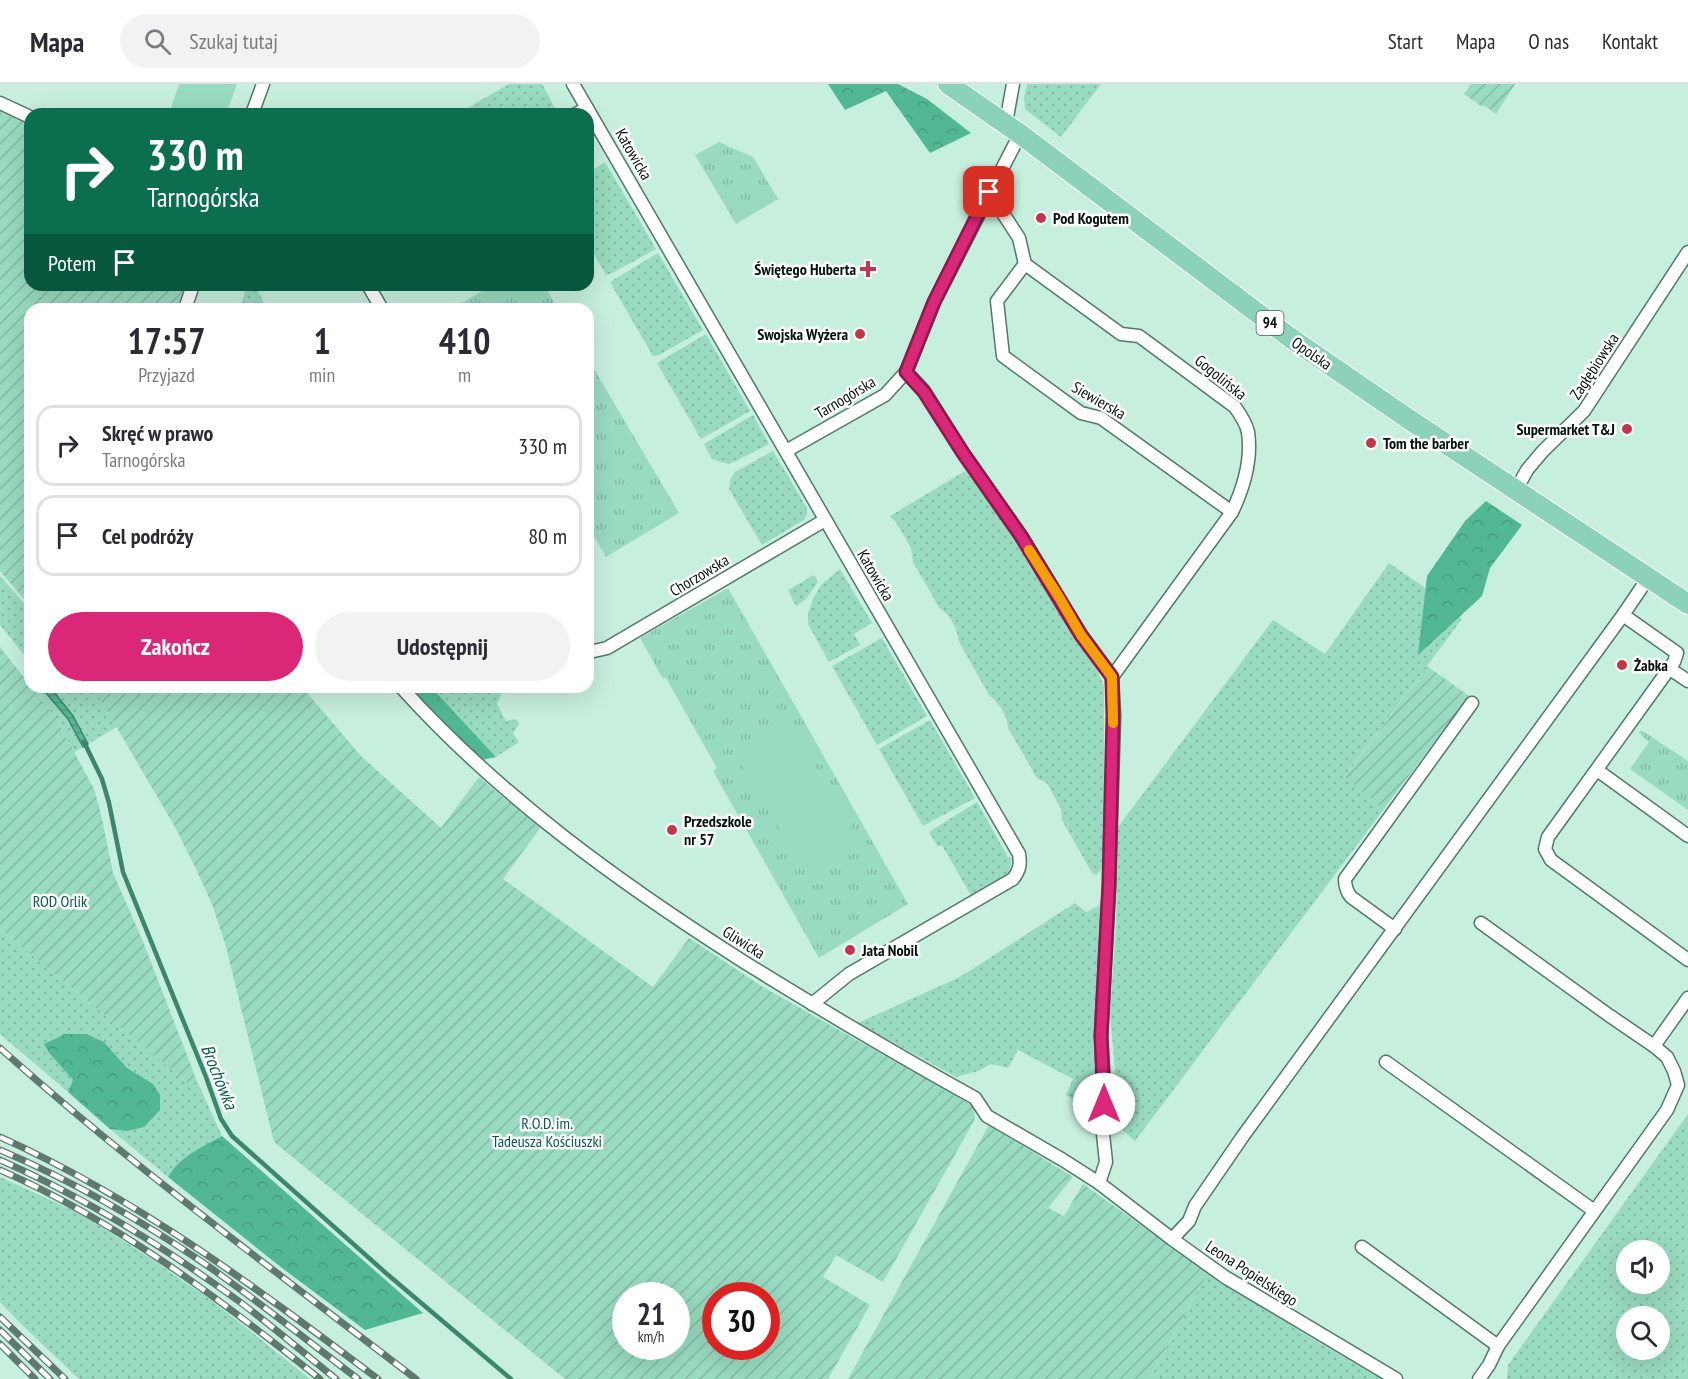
<!DOCTYPE html>
<html lang="pl">
<head>
<meta charset="utf-8">
<style>
	body { margin:0; font-family:"PT Sans Narrow",sans-serif; background:#f2f2f3; color:#2b2b33; height:100vh; display:flex; flex-direction:column; font-size:22px; white-space:nowrap }
	* { box-sizing:border-box; margin:0 }
	p { font-size:20px; color:#7c7c81 }
	.icon { flex:none; width:33px; height:33px; fill:none; stroke:currentColor; stroke-width:2; stroke-linecap:round; stroke-linejoin:round }
	.map { position:relative; flex:1; overflow:hidden }
	.details { position:absolute; left:24px; top:219px; width:570px; height:390px; display:flex; flex-direction:column; background:#fff; border-radius:18px; box-shadow:0 6px 24px #0002 }
	.details>* { flex:none }
	.hud { position:absolute; left:24px; top:24px; width:570px; height:183px; border-radius:18px; box-shadow:0 6px 24px #0002; background:#0b6e4f; color:#fff; overflow:hidden }
	.buttons { position:absolute; left:1616px; top:1156px; display:grid; gap:12px }
	.buttons a { display:grid; place-items:center; width:54px; height:54px; border-radius:50%; background:#fff; box-shadow:0 6px 24px #0002; font-size:30px }
	.speed { position:absolute; left:612px; top:1198px; display:flex; gap:12px; font-size:30px; font-weight:700; text-align:center }
	.speed>* { display:grid; place-content:center; width:78px; height:78px; border-radius:50%; background:#fff; box-shadow:0 6px 24px #0002; line-height:1 }
	.speed small { font-size:15px; font-weight:400 }
	.speed .limit { border:9px solid #d22; background:#fff; color:#111 }
	.pin { position:absolute; display:grid; place-items:center; width:51px; height:51px; color:#fff; margin:-26px; border-radius:12px; box-shadow:0 3px 9px #0006 }
	.me { position:absolute; width:66px; margin:-33px; rotate:0deg; stroke-linejoin:round; filter:drop-shadow(0 0 4px #0008) }
	.turn { display:flex; align-items:center; gap:21px; height:126px; padding:0 24px; font-size:27px }
	.turn .icon { width:78px; height:78px; stroke-width:2.5 }
	.turn b { display:block; font-size:42px; line-height:51px }
	.then { display:flex; align-items:center; height:57px; padding:0 24px; background:#0003; gap:12px; font-size:22px }
	.eta { display:flex; justify-content:space-evenly; align-items:center; height:102px; text-align:center }
	.eta b { font-size:36px; font-weight:800; line-height:42px }
	.button { display:flex; gap:12px; margin-top:auto; padding:12px 24px }
	.button a { flex:1; height:69px; border-radius:36px; background:#db2777; color:#fff; font-size:24px; font-weight:800; line-height:69px; text-align:center }
	.button a+a { background:#f2f2f3; color:#2b2b33 }
	ul { padding:0; list-style:none }
	li { display:flex; align-items:center; gap:18px; height:81px; margin:0 12px 9px; padding:0 12px; border:3px solid #e1e1e2; border-radius:18px }
	li div { flex:1 }
	li b { display:block; font-size:22px }
	li em { font-style:normal }
	header { display:flex; align-items:center; gap:36px; box-sizing:border-box; height:84px; padding:0 30px; background:#fff; border-bottom:2px solid #e1e1e2 }
	header strong { font-size:28px }
	nav { display:flex; gap:33px; margin-inline-start:auto; font-size:21px }
	.search { width:420px; height:54px; background:#f2f2f3; display:flex; align-items:center; gap:15px; box-sizing:border-box; padding:0 21px; border-radius:33px; color:#7c7c81; font-size:22px }
	.map>svg:first-child { display:block }
	.grass { fill:url(#grass-dots); fill-rule:evenodd }
	.forest { fill:url(#forest-crowns) }
	.park { fill:url(#park-tufts) }
	.garden { fill:url(#garden-furrows); fill-rule:evenodd }
	.pitch { fill:#99dbc0 }
	.water { fill:url(#water-rules); stroke:#3c866b; stroke-width:1.5 }
	.lines { fill:none; stroke-linecap:round; stroke-linejoin:round }
	.stream { stroke:#3c866b; stroke-width:4.5 }
	.minor-casing { stroke:#537768; stroke-width:15 }
	.primary-casing { stroke:#fff; stroke-width:22 }
	.minor { stroke:#fff; stroke-width:12 }
	.primary { stroke:#8cd1b9; stroke-width:20 }
	.rail-casing { stroke:#60796e; stroke-width:7 }
	.rail { stroke:#fff; stroke-width:4.5; stroke-dasharray:14; stroke-linecap:butt }
	.route-casing { stroke:#8e194d; stroke-width:15 }
	.route { stroke:#db2777; stroke-width:10 }
	.slow { stroke:#f59e0b; stroke-width:10 }
	.poi-dot { fill:#c5344b; stroke:#fff; stroke-width:2 }
	.labels { text-anchor:middle; stroke-width:5; stroke-linejoin:round; paint-order:stroke }
	.shield { fill:#fff; stroke:#505956; stroke-width:1.5 }
	.shield-label { font-size:15px; font-weight:bold; fill:#05120d }
	.street-label { font-size:16px; fill:#05120d; stroke:#fff }
	.poi-label { font-size:16px; font-weight:bold; fill:#05120d; stroke:#fff; text-anchor:start }
	.park-label { font-size:16px; fill:#045a42; stroke:#fff }
	.water-label { font-size:18px; font-style:italic; fill:#0b5d45; stroke:#fff }
</style>
</head>
<body>
<header>
<strong>Mapa</strong>
<div class="search"><svg class="icon" aria-label="search" viewBox="0 0 24 24"><circle cx="10" cy="10" r="6"/><path d="M15 15l6 6"/></svg>Szukaj tutaj</div>
<nav><a>Start</a><a>Mapa</a><a>O nas</a><a>Kontakt</a></nav>
</header>
<div class="map">
<svg width="1688" height="1295" viewBox="0 0 1688 1295">
	<defs>
		<pattern id="grass-dots" width="8" height="8" patternUnits="userSpaceOnUse" patternTransform="scale(1.5)"><rect width="8" height="8" fill="#99dbc0"/><path d="M2 2h.1M6 6h.1" fill="none" stroke="#82bba4" stroke-width="1.8" stroke-linecap="round"/></pattern>
		<pattern id="forest-crowns" width="20" height="18" patternUnits="userSpaceOnUse" patternTransform="scale(1.5)"><rect width="20" height="18" fill="#52b893"/><path d="M2 6a3 3 0 1 1 6 0M12 15a3 3 0 1 1 6 0" fill="none" stroke="#469d7e"/></pattern>
		<pattern id="park-tufts" width="24" height="20" patternUnits="userSpaceOnUse" patternTransform="scale(1.5)"><rect width="24" height="20" fill="#99dbc0"/><path d="M3 7l-1-3M5 7V3M7 7l1-3M15 17l-1-3M17 17v-4M19 17l1-3" fill="none" stroke="#82bba4"/></pattern>
		<pattern id="garden-furrows" width="10" height="10" patternUnits="userSpaceOnUse" patternTransform="scale(1.5)"><rect width="10" height="10" fill="#99dbc0"/><path d="M-1 1l2-2M0 10L10 0M9 11l2-2" fill="none" stroke="#82bba4"/></pattern>
		<pattern id="water-rules" width="6" height="5" patternUnits="userSpaceOnUse" patternTransform="scale(1.5)"><rect width="6" height="5" fill="#53b893"/><path d="M0 2.5h6" fill="none" stroke="#479d7e"/></pattern>
	</defs>
	<rect width="100%" height="100%" fill="#c7efdd"/>
	<g class="grass">
		<polygon points="509,0 542,0 556,26 550,30 457,30"/>
		<polygon points="1027,0 1101,0 1061,53 1025,25 1024,14"/>
		<polygon points="605,78 656,165 614,188 606,191 588,160 588,89"/>
		<polygon points="658,169 703,246 659,271 653,272 610,198"/>
		<polygon points="247,201 255,201 267,225 240,225"/>
		<polygon points="706,250 750,327 701,355 657,279"/>
		<polygon points="753,331 769,360 734,378 728,380 712,375 704,360"/>
		<polygon points="773,367 807,424 807,430 804,436 762,461 729,405 731,394 735,388"/>
		<path d="M965 387 1008 440 1023 467 1096 583 1104 602V776L1102 785 1096 791 1092 789 1062 736 1061 725 1047 699 1037 694 1008 644C1008 632 998 618 989 611L959 558C958 546 950 530 940 525L913 478 911 464 897 440 890 432Z"/>
		<polygon points="1389,479 1424,503 1462,535 1345,692 1384,725 1135,1057 1120,1044 1110,929 1116,842 1118,743 1273,536 1325,570"/>
		<polygon points="840,485 872,539 854,550 860,561 829,578 808,540 808,529 813,515 821,501"/>
		<polygon points="814,491 818,498 806,515 796,522 788,506"/>
		<polygon points="0,492 30,526 28,539 30,540 30,578 0,541"/>
		<polygon points="882,554 927,632 877,661 832,582"/>
		<polygon points="32,603 41,603 68,635 83,663 74,668 56,634"/>
		<polygon points="50,603 101,603 122,640 88,660 73,632"/>
		<polygon points="431,603 496,603 501,611 497,620 506,637 516,635 519,640 513,649 519,658 496,673"/>
		<polygon points="930,636 975,714 923,742 879,665"/>
		<polygon points="977,718 1008,773 1012,774 1009,789 1005,794 972,813 942,761 938,763 929,748"/>
		<polygon points="1075,819 1086,828 1102,820 1096,896 1097,992 1095,1032 1066,1011 1073,995 1018,966 1008,984 991,980 978,987 956,993 858,939 960,893"/>
		<path d="M0 845 189 1000 197 997 222 1052C202 1063 180 1072 168 1093L110 1045 127 1047V984L104 958 50 970 73 996 68 1008 0 950Z"/>
		<path d="M1688 1030V1295H1507L1508 1281ZM1626 1167H1659V1200H1626ZM1626 1233H1659V1266H1626Z"/>
		<polygon points="0,1093 79,1129 149,1173 215,1219 310,1295 79,1295 20,1239 0,1218"/>
		<polygon points="1208,1189 1311,1254 1381,1295 1149,1295"/>
	</g>
	<g class="forest">
		<polygon points="828,0 898,0 927,15 971,49 930,69 886,7 845,26"/>
		<polygon points="1486,417 1522,441 1490,484 1482,512 1418,571 1427,492 1465,437"/>
		<polygon points="409,603 431,603 496,673 482,676"/>
		<polygon points="65,950 86,950 104,958 127,984 153,1000 160,1011 160,1026 144,1043 127,1047 110,1045 68,1008 73,996 50,970 44,960"/>
		<path d="M222 1052 423 1229 365 1246 282 1184 168 1093C180 1072 202 1063 222 1052Z"/>
	</g>
	<g class="park">
		<polygon points="719,58 753,73 778,115 736,140 695,71"/>
		<polygon points="493,201 544,201 558,225 460,225 458,221"/>
		<polygon points="588,275 679,429 606,473 588,442"/>
		<polygon points="728,504 908,820 819,874 713,687 717,684 666,594 663,595 640,554"/>
		<polygon points="1641,646 1688,677 1688,726 1630,685 1649,658 1639,649"/>
	</g>
	<g class="garden">
		<polygon points="1471,0 1515,0 1496,30 1484,21 1483,23 1481,22 1464,10"/>
		<polygon points="0,28 30,41 30,201 185,201 177,225 30,225 30,522 0,487"/>
		<polygon points="0,563 30,601 30,603 32,603 56,634 94,705 101,730 113,789 142,855 197,997 189,1000 0,845"/>
		<polygon points="1427,582 1469,612 1384,725 1345,693"/>
		<path d="M93 603H302L361 672 441 744 479 693 540 744 503 795 653 903 689 854 763 903 973 1022 975 1034 969 1046 883 1198 836 1171 823 1193 870 1221 828 1295H565L274 1058 226 863 212 820 196 785 175 743ZM626 1212H676V1263H626ZM716 1212H766V1263H716Z"/>
		<polygon points="989,1041 1073,1093 1048,1124 1064,1132 1083,1100 1208,1189 1149,1295 848,1295"/>
	</g>
	<g class="pitch">
		<polygon points="179,0 237,0 226,30 169,30"/>
		<polygon points="791,641 857,755 803,786 737,672"/>
	</g>
	<polygon class="water" points="41,603 50,603 73,632 88,660 83,663 68,635"/>
	<g class="lines">
		<polyline class="stream" points="84,658 102,695 109,719 123,788 206,993 221,1035 232,1052 387,1190 511,1295"/>
		<g class="minor-casing">
			<g id="minor">
				<path d="M573 0 1019 770C1021 781 1019 787 1013 795L849 890 812 920"/>
				<polyline points="0,19 30,33"/>
				<polyline points="252,30 263,0"/>
				<polyline points="576,30 587,24"/>
				<polyline points="1006,39 1013,0"/>
				<path d="M989 108 1019 154 1025 180 1121 250 1139 252 1235 323C1240 330 1246 339 1248 348 1252 375 1243 405 1232 428L1112 593"/>
				<polyline points="1025,180 997,217 1003,272 1081,329 1101,334 1232,428"/>
				<polyline points="368,201 382,225"/>
				<polyline points="185,225 193,201"/>
				<polyline points="906,288 924,307 963,369 1021,452 1081,551 1112,593 1114,632 1109,801 1101,952 1104,1001 1103,1050 1106,1078 1099,1099"/>
				<polyline points="786,367 885,311 906,288 934,218 1020,50"/>
				<polyline points="1516,406 1527,386 1543,367 1584,327 1688,168"/>
				<polyline points="1623,531 1677,569 1674,578 1548,753 1545,765 1551,776 1688,876"/>
				<polyline points="588,565 594,567 607,564 825,436"/>
				<polyline points="1670,585 1688,597"/>
				<path d="M401 603C500 713 620 799 744 878 820 925 897 971 975 1014L987 1032 1063 1076 1099 1099 1172 1155 1225 1193 1396 1295"/>
				<polyline points="1597,686 1688,752"/>
				<path d="M1395 845 1351 813C1346 807 1345 802 1345 795L1472 619"/>
				<polyline points="1654,962 1688,914"/>
				<polyline points="1386,978 1593,1126"/>
				<polyline points="1172,1155 1189,1137 1195,1122 1243,1052 1623,531 1648,494"/>
				<polyline points="1362,1163 1498,1262"/>
				<polyline points="1479,1295 1489,1281 1498,1262 1667,1026 1678,1001 1674,987 1667,973 1654,962 1610,932 1481,839"/>
			</g>
		</g>
		<g class="primary-casing">
			<polyline id="primary" points="948,0 1020,50 1292,255 1407,334 1688,520"/>
		</g>
		<use href="#minor" class="minor"/>
		<use href="#primary" class="primary"/>
		<g class="rail-casing">
			<g id="rail">
				<path d="M0 964C132 1082 275 1187 416 1295"/>
				<path d="M0 1053C138 1115 258 1205 378 1295"/>
				<path d="M0 1066C73 1097 142 1137 208 1182 259 1218 308 1257 358 1295"/>
				<path d="M0 1076C86 1114 164 1163 240 1218 273 1243 304 1269 336 1295"/>
				<path d="M0 1086C118 1138 220 1215 320 1295"/>
				<polyline points="0,1233 65,1295"/>
				<polyline points="0,1246 50,1295"/>
				<polyline points="0,1260 35,1295"/>
			</g>
		</g>
		<use href="#rail" class="rail"/>
	</g>
	<g class="lines">
		<g class="route-casing">
			<polyline id="route" points="989,108 934,218 906,288 924,308 963,369 1021,452 1081,551 1112,593 1113,632 1109,801 1101,952 1104,1020"/>
		</g>
		<use href="#route" class="route"/>
		<polyline class="slow" points="1029,466 1059,513 1081,551 1112,593 1113,639"/>
	</g>
	<g class="poi-dot">
		<circle cx="1041" cy="134" r="6"/>
		<path d="M865 176h6v6h6v6h-6v6h-6v-6h-6v-6h6z"/>
		<circle cx="860" cy="250" r="6"/>
		<circle cx="1627" cy="345" r="6"/>
		<circle cx="1371" cy="359" r="6"/>
		<circle cx="1622" cy="581" r="6"/>
		<circle cx="672" cy="746" r="6"/>
		<circle cx="850" cy="866" r="6"/>
	</g>
	<g class="labels">
		<rect class="shield" x="1256.5" y="227" width="27" height="24" rx="4.5"/>
		<g class="shield-label">
			<text x="1270" y="244">94</text>
		</g>
		<g class="street-label">
			<text transform="translate(634 70) rotate(60)" y="6">Katowicka</text>
			<text transform="translate(1312 269) rotate(35)" y="6">Opolska</text>
			<text transform="translate(1594 282) rotate(-57)" y="6">Zagłębiowska</text>
			<text transform="translate(1221 293) rotate(39)" y="6">Gogolińska</text>
			<text transform="translate(845 313) rotate(-31)" y="6">Tarnogórska</text>
			<text transform="translate(1099 316) rotate(30)" y="6">Siewierska</text>
			<text transform="translate(699 491) rotate(-31)" y="6">Chorzowska</text>
			<text transform="translate(876 491) rotate(60)" y="6">Katowicka</text>
			<text transform="translate(744 858) rotate(32)" y="6">Gliwicka</text>
			<text transform="translate(1252 1189) rotate(33)" y="6">Leona Popielskiego</text>
		</g>
		<g class="poi-label">
			<text x="1053" y="140">Pod Kogutem</text>
			<text x="856" y="191" text-anchor="end">Świętego Huberta</text>
			<text x="848" y="256" text-anchor="end">Swojska Wyżera</text>
			<text x="1615" y="351" text-anchor="end">Supermarket T&amp;J</text>
			<text x="1383" y="365">Tom the barber</text>
			<text x="1634" y="587">Żabka</text>
			<text x="684" y="743">Przedszkole<tspan x="684" dy="18">nr 57</tspan></text>
			<text x="862" y="872">Jata Nobil</text>
		</g>
		<g class="park-label">
			<text x="60" y="823">ROD Orlik</text>
			<text x="547" y="1045">R.O.D. im.<tspan x="547" dy="18">Tadeusza Kościuszki</tspan></text>
		</g>
		<g class="water-label">
			<text transform="translate(219 993) rotate(68)" y="6">Brochówka</text>
		</g>
	</g>
</svg>
<div class="buttons">
<a><svg class="icon" aria-label="sound" viewBox="0 0 24 24"><path d="M4 9h4l5-4v14l-5-4H4zM17 9q2 3 0 6"/></svg></a>
<a><svg class="icon" aria-label="search" viewBox="0 0 24 24"><circle cx="10" cy="10" r="6"/><path d="M15 15l6 6"/></svg></a>
</div>
<div class="speed"><div>21<small>km/h</small></div><div class="limit">30</div></div>
<div class="pin" style="left:989px;top:108px;background:#d93025"><svg class="icon" aria-label="arrive" viewBox="0 0 24 24"><path d="M6 21V4h12l-3 4 3 4H6"/></svg></div>
<svg class="me" style="left:1104px;top:1020px" viewBox="-20 -20 40 40"><circle r="19" fill="#fff"/><path d="M0-13L10 11 0 6-10 11z" fill="#db2777"/></svg>
<div class="hud">
<div class="turn"><svg class="icon" aria-label="right" viewBox="0 0 24 24"><path d="M7 20v-9h11M14 6l5 5-5 5"/></svg><div><b>330 m</b>Tarnogórska</div></div>
<div class="then">Potem<svg class="icon" aria-label="arrive" viewBox="0 0 24 24"><path d="M6 21V4h12l-3 4 3 4H6"/></svg></div>
</div>
<section class="details">
<div class="eta">
<div><b>17:57</b><p>Przyjazd</p></div>
<div><b>1</b><p>min</p></div>
<div><b>410</b><p>m</p></div>
</div>
<ul>
<li><svg class="icon" aria-label="right" viewBox="0 0 24 24"><path d="M7 20v-9h11M14 6l5 5-5 5"/></svg><div><b>Skręć w prawo</b><p>Tarnogórska</p></div><em>330 m</em></li>
<li><svg class="icon" aria-label="arrive" viewBox="0 0 24 24"><path d="M6 21V4h12l-3 4 3 4H6"/></svg><div><b>Cel podróży</b></div><em>80 m</em></li>
</ul>
<div class="button"><a>Zakończ</a><a>Udostępnij</a></div>
</section>
</div>
</body>
</html>
